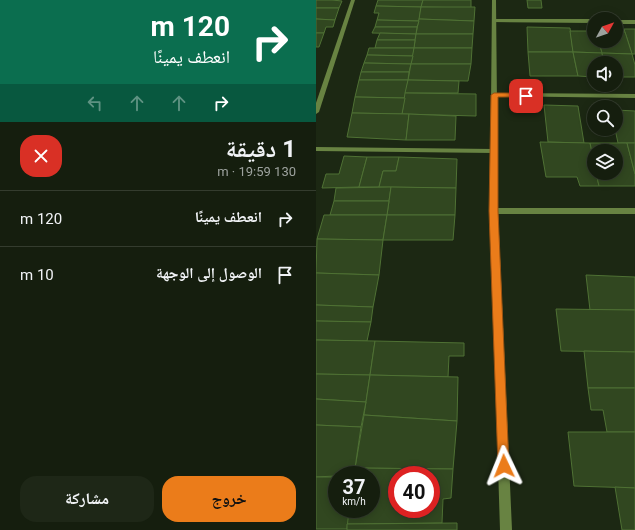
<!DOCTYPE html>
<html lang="ar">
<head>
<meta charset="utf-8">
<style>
	body { margin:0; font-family:Roboto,"Noto Naskh Arabic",sans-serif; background:#1e2717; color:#f1f3f6; direction:rtl; height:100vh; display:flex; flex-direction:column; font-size:15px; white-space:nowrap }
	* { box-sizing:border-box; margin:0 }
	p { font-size:13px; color:#9da29e }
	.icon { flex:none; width:22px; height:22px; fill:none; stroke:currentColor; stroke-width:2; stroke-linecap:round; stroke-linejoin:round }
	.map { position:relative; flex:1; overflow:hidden; direction:ltr }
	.drawer { display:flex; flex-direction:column; background:#151e0e; width:316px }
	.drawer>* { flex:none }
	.hud { background:#0b6e4f; color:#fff; overflow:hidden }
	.needle { width:26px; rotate:50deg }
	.fabs { position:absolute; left:271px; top:12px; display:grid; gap:8px }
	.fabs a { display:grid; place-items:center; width:36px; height:36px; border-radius:50%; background:#151e0e; box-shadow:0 2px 10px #0003,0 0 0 1px #343c2e; font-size:20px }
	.speed { position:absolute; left:12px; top:466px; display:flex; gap:8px; font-size:20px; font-weight:700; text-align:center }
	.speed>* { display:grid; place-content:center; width:52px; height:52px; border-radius:50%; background:#151e0e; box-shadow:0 2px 10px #0003,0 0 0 1px #343c2e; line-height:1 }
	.speed small { font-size:10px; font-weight:400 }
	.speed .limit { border:6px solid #d22; background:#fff; color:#111 }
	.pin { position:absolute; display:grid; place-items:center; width:34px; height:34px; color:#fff; margin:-17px; border-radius:8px; box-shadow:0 2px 6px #0006 }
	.me { position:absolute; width:44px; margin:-22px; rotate:358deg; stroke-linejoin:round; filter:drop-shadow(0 0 3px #0008) }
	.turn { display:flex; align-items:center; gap:14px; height:84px; padding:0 20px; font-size:18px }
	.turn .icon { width:52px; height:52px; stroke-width:2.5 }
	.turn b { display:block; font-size:28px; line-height:34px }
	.lanes { display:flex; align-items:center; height:38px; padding:0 20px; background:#0003; justify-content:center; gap:20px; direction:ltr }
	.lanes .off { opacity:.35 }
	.round { display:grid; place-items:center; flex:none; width:42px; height:42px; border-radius:16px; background:#1e2717 }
	.headline { display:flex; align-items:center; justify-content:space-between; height:68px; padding:0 20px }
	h1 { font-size:24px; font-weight:700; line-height:30px }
	.button { display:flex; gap:8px; margin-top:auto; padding:8px 20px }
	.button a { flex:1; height:46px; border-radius:16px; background:#eb7c1a; color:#111; font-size:16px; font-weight:700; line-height:46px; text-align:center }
	.button a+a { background:#1e2717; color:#f1f3f6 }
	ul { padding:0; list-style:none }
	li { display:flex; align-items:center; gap:12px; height:56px; padding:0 20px; border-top:1px solid #343c2e }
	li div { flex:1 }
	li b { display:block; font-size:15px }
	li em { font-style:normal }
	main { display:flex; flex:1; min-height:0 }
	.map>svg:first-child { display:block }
	.building { fill:#314720; stroke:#4f7134; fill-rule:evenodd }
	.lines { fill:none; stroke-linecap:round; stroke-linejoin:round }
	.minor { fill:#688342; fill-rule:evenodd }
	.tertiary { fill:#688342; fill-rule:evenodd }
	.route { fill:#eb7c1a; stroke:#995111 }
</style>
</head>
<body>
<main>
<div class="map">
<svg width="319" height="530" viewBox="0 0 319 530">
	<rect width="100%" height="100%" fill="#1c2813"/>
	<g class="building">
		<polygon points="0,0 16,0 26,1 23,8 0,8"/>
		<polygon points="62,0 107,0 105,7 60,6"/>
		<polygon points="107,0 155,0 155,8 105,7"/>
		<polygon points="211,0 225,0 226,8 212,8"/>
		<polygon points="60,6 105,7 103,21 61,20 63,13 58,13"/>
		<polygon points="105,7 159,7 158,21 103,19"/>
		<polygon points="0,8 23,8 19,20 0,19"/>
		<polygon points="0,19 19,20 17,27 10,27 8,33 0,33"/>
		<polygon points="103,19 158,21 157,34 100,34"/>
		<polygon points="61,20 103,21 101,27 59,27"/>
		<polygon points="59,27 101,27 100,34 56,33"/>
		<polygon points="211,27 254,28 257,52 212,52"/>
		<polygon points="308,29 319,29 319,54 316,54"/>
		<polygon points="254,31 278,31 278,41 283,41 286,53 257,52"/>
		<polygon points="300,31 309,32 316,54 286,53 283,41 300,41"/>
		<polygon points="0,33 8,33 3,47 0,47"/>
		<polygon points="64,33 100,34 99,40 61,40"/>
		<polygon points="100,34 157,34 156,48 98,48"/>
		<polygon points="61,40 99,40 98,48 59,48"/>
		<polygon points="53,48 98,48 97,56 51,55"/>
		<polygon points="98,48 156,48 155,64 95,64"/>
		<polygon points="212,52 257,52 262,76 214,76"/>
		<polygon points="257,52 286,53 288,63 278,63 278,77 262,76"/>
		<polygon points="286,53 316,54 319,65 319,77 300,77 300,63 288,63"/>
		<polygon points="51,55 97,56 95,64 48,63"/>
		<polygon points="48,63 95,64 93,72 45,72"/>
		<polygon points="95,64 155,64 152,81 92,80"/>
		<polygon points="45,72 93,72 92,80 43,80"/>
		<polygon points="43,80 92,80 89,98 39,97"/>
		<polygon points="92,80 143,81 142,93 89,93"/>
		<polygon points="89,93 160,94 160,116 86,114"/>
		<polygon points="39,97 89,98 86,114 36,113"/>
		<polygon points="228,105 262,106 268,143 232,142"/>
		<polygon points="300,110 319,111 319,143 302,143 299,129"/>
		<polygon points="36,113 93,114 90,140 31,137"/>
		<polygon points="93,114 140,116 139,140 90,140"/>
		<polygon points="224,142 274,143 278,161 278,173 280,173 283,186 264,186 261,177 230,177"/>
		<polygon points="274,143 311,143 319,174 319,186 283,186 280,173 300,173 300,151 278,151 278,161"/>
		<polygon points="311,143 319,143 319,174"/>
		<polygon points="28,156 51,157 43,187 6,188 10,174 23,174"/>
		<polygon points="51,157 83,157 80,171 67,171 63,187 43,187"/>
		<polygon points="83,157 141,159 140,188 63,187 67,171 80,171"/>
		<polygon points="75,187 73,201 18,201 20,188"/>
		<polygon points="75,187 140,188 139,215 71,215"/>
		<polygon points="18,201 73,201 71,215 14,215"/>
		<polygon points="8,215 71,215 67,240 1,239"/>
		<polygon points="71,215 139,215 137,240 67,240"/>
		<polygon points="1,239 67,240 63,275 0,273"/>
		<polygon points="0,273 63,275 57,307 0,305"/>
		<polygon points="270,275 319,277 319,310 274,310"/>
		<polygon points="0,305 57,307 55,322 0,321"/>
		<polygon points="240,309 319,310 319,352 245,351"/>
		<polygon points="0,321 55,322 51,341 0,340"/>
		<polygon points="0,340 59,341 54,375 0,374"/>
		<polygon points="59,341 148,343 148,356 133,356 132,377 54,375"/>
		<polygon points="268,351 319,352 319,388 272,388"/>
		<polygon points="0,374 54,375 50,402 0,399"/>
		<polygon points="54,375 142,377 141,421 48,415"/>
		<polygon points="272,388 319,388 319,432 291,432 287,410 275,410"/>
		<polygon points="0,399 50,402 45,427 0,425"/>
		<polygon points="48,415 141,421 137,469 39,468"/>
		<polygon points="0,425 45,427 38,475 0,477"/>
		<polygon points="252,432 319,432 319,488 258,486"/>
		<path d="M39 468 137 469 135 498 127 499 126 523 31 524 33 509H55V475H38ZM81 475H115V509H81Z"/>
		<polygon points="0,477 21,477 21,509 33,509 31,529 0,529"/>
		<polygon points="299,487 319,488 319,530 306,530"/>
		<polygon points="141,523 141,530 31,530 31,524"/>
	</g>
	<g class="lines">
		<g class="minor">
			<polygon points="35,0 39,0 3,112 0,114 0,103"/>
			<polygon points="178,19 278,19 278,23 176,22 176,20"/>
			<rect x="300" y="20" width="19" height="4"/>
			<polygon points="178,93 319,94 319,98 176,96 176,94"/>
			<polygon points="0,147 178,149 181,151 178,153 0,151"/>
			<polygon points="178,208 319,208 319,214 178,214 174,211"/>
		</g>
		<polygon class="tertiary" points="176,0 180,0 182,211 196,530 184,530 174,211"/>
	</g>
	<polygon class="route" points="210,93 212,94 212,97 182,97 182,211 193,466 192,470 188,472 183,470 182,466 173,211 175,95 178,93"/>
</svg>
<div class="fabs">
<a><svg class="needle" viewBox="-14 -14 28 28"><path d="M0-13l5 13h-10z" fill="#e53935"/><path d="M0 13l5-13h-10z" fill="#9da29e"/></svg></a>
<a><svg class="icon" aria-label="sound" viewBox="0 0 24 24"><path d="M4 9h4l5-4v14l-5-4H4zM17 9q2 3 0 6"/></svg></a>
<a><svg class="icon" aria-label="search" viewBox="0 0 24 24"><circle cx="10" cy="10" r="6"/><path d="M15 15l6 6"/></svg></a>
<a><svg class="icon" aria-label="layers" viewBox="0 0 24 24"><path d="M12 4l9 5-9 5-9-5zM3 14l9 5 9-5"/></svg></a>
</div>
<div class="speed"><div>37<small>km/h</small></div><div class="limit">40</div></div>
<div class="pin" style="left:210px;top:96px;background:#d93025"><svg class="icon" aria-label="arrive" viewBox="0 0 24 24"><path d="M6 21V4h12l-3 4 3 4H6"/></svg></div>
<svg class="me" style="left:188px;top:466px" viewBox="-20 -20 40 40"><path d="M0-17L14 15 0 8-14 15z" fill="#eb7c1a" stroke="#fff" stroke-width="4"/></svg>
</div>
<section class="drawer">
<div class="hud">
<div class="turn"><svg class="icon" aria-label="right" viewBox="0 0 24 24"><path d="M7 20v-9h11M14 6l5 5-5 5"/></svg><div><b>120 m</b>انعطف يمينًا</div></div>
<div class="lanes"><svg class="icon off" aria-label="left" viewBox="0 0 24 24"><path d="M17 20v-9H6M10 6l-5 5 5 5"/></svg><svg class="icon off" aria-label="ahead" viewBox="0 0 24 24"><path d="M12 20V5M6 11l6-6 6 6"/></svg><svg class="icon off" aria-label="ahead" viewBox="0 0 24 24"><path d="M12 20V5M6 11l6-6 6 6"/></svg><svg class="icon" aria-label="right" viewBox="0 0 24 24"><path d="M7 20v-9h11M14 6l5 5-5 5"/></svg></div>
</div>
<div class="headline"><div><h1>1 دقيقة</h1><p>130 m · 19:59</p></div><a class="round" style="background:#d93025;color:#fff"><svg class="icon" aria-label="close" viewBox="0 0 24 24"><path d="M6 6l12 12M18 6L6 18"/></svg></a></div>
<ul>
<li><svg class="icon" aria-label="right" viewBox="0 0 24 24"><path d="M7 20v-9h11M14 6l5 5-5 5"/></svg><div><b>انعطف يمينًا</b></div><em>120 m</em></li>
<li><svg class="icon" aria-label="arrive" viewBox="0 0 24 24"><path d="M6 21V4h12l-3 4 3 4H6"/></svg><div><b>الوصول إلى الوجهة</b></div><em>10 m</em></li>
</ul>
<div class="button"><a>خروج</a><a>مشاركة</a></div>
</section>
</main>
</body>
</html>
